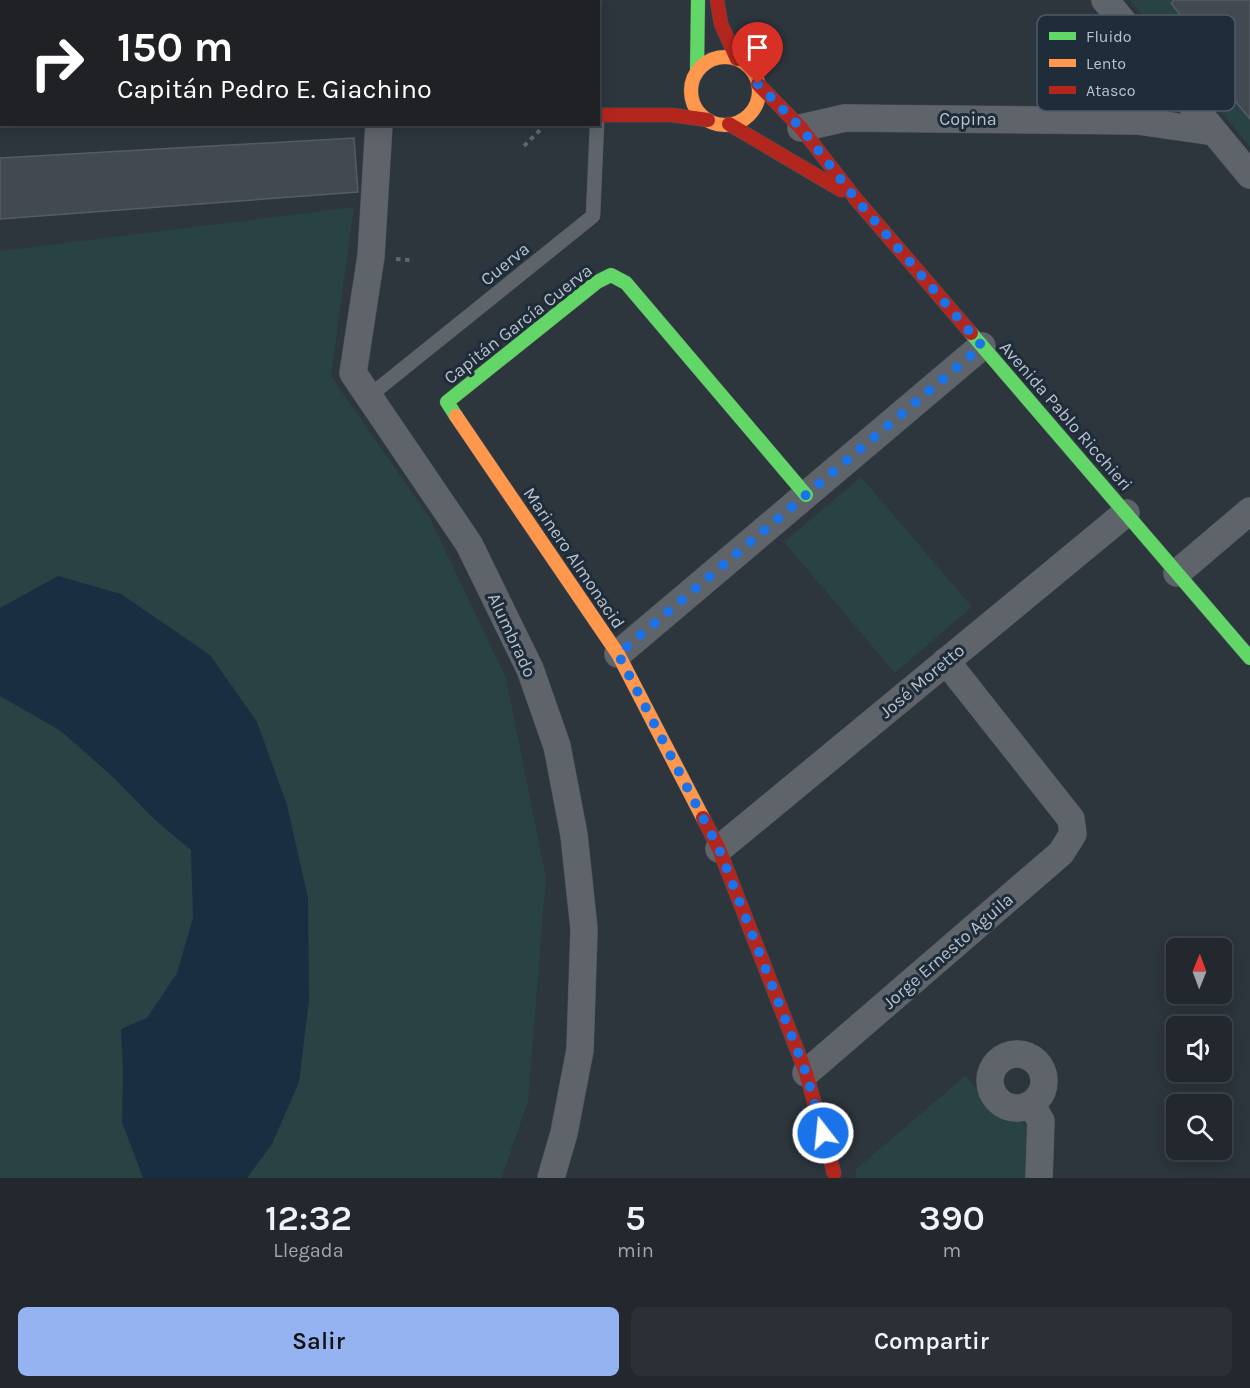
<!DOCTYPE html>
<html lang="es">
<head>
<meta charset="utf-8">
<style>
	body { margin:0; font-family:Karla,sans-serif; background:#2a3036; color:#f1f3f6; height:100vh; display:flex; flex-direction:column; font-size:22px; white-space:nowrap }
	* { box-sizing:border-box; margin:0 }
	p { font-size:20px; color:#a2a6aa }
	.icon { flex:none; width:33px; height:33px; fill:none; stroke:currentColor; stroke-width:2; stroke-linecap:round; stroke-linejoin:round }
	.map { position:relative; height:1178px; overflow:hidden }
	.sheet { display:flex; flex-direction:column; background:#22282e; flex:1 }
	.sheet>* { flex:none }
	.banner { position:absolute; left:0px; top:0px; width:600px; height:126px; box-shadow:0 3px 15px #0003,0 0 0 2px #3f444a; background:#202124; color:#fff; overflow:hidden }
	.needle { width:39px; rotate:1deg }
	.fabs { position:absolute; left:1166px; top:938px; display:grid; gap:12px }
	.fabs a { display:grid; place-items:center; width:66px; height:66px; border-radius:9px; background:#22282e; box-shadow:0 3px 15px #0003,0 0 0 2px #3f444a; font-size:30px }
	.pin { position:absolute; display:grid; place-items:center; width:51px; height:51px; color:#fff; margin:-62px -26px; border-radius:50% 50% 50% 0; rotate:-45deg; box-shadow:0 0 6px #0007 }
	.pin .icon { rotate:45deg }
	.me { position:absolute; width:66px; margin:-33px; rotate:344deg; stroke-linejoin:round; filter:drop-shadow(0 0 4px #0008) }
	.turn { display:flex; align-items:center; gap:21px; height:126px; padding:0 18px; font-size:27px }
	.turn .icon { width:78px; height:78px; stroke-width:2.5 }
	.turn b { display:block; font-size:42px; line-height:51px }
	.eta { display:flex; justify-content:space-evenly; align-items:center; height:102px; text-align:center }
	.eta b { font-size:36px; font-weight:600; line-height:42px }
	.primary-button { display:flex; gap:12px; margin-top:auto; padding:12px 18px }
	.primary-button a { flex:1; height:69px; border-radius:9px; background:#95b2f1; color:#111; font-size:24px; font-weight:600; line-height:69px; text-align:center }
	.primary-button a+a { background:#2a3036; color:#f1f3f6 }
	.map>svg:first-child { display:block }
	.green { fill:#294244 }
	.water { fill:#1a2e42 }
	.building { fill:#424951; stroke:#555c65; stroke-width:1.5 }
	.lines { fill:none; stroke-linecap:round; stroke-linejoin:round }
	.lane-casing { stroke:#4b525a; stroke-width:15 }
	.street-casing { stroke:#4b525a; stroke-width:28 }
	.fast-casing { stroke:#4b525a; stroke-width:15 }
	.slow-casing { stroke:#4b525a; stroke-width:15 }
	.jam-casing { stroke:#4b525a; stroke-width:15 }
	.path { stroke:#60676c; stroke-width:4; stroke-dasharray:4.5 4.5; stroke-linecap:butt }
	.lane { stroke:#5e646a; stroke-width:14 }
	.street { stroke:#5e646a; stroke-width:27 }
	.fast { stroke:#63d668; stroke-width:14 }
	.slow { stroke:#ff974d; stroke-width:14 }
	.jam { stroke:#b3261e; stroke-width:14 }
	.route { stroke:#1a73e8; stroke-width:10; stroke-dasharray:0 18 }
	.labels { text-anchor:middle; stroke-width:6; stroke-linejoin:round; paint-order:stroke }
	.street-label { font-size:18px; fill:#b8c2cd; stroke:#1f2c39 }
	.key { fill:#1f2c39; stroke:#4d5965; stroke-width:1.5 }
	.key-label { font-size:16px; fill:#b8c2cd }
</style>
</head>
<body>
<div class="map">
<svg width="1250" height="1178" viewBox="0 0 1250 1178">
	<rect width="100%" height="100%" fill="#2d353d"/>
	<g class="green">
		<polygon points="1130,0 1250,0 1250,147"/>
		<polygon points="354,207 331,376 430,518 506,678 546,878 528,1101 502,1178 0,1178 0,251"/>
		<polygon points="861,477 972,607 895,673 784,542"/>
		<path d="M966 1075C986 1102 987 1113 1022 1121L1030 1133 1028 1178H856V1169Z"/>
	</g>
	<polygon class="water" points="58,576 121,594 210,655 257,722 287,805 308,898 309,1000 299,1082 272,1144 247,1178 143,1178 122,1122 123,1071 121,1029 147,1018 177,973 193,918 191,850 154,819 114,778 61,731 0,696 0,608"/>
	<g class="building">
		<polygon points="1174,0 1250,0 1250,119 1202,61 1211,54 1171,3"/>
		<polygon points="354,138 358,192 0,219 0,158"/>
	</g>
	<g class="lines">
		<g class="lane-casing">
			<polyline id="lane" points="368,397 593,216 597,124"/>
		</g>
		<g class="street-casing">
			<g id="street">
				<polyline points="1105,0 1250,175"/>
				<polyline points="107,2 107,0"/>
				<polyline points="379,124 371,256 353,373 469,544 530,669 557,746 574,835 584,929 580,1050 564,1133 551,1178"/>
				<polyline points="801,128 845,118 1137,121 1214,132"/>
				<polyline points="1177,573 1250,511"/>
				<polyline points="618,654 982,346"/>
				<polyline points="719,849 1126,513"/>
				<circle cx="1017" cy="1081" r="27"/>
				<polyline points="806,1073 1061,853 1073,834 1071,819 946,661"/>
				<polyline points="1031,1104 1041,1121 1039,1178"/>
			</g>
		</g>
		<g class="fast-casing">
			<g id="fast">
				<polyline points="697,71 698,0"/>
				<polyline points="971,333 1250,658"/>
				<polyline points="456,416 447,402 597,282 611,275 626,283 806,495"/>
			</g>
		</g>
		<g class="slow-casing">
			<g id="slow">
				<circle cx="725" cy="91" r="34"/>
				<polyline points="0,102 2,102"/>
				<polyline points="456,416 618,654 703,818"/>
			</g>
		</g>
		<g class="jam-casing">
			<g id="jam">
				<polyline points="717,0 721,24 737,59"/>
				<polyline points="0,72 2,72"/>
				<polyline points="758,84 801,128 855,198 971,333"/>
				<polyline points="598,115 672,115 708,120"/>
				<polyline points="729,124 841,190"/>
				<polyline points="703,818 719,849 806,1073 834,1173"/>
			</g>
		</g>
		<g class="path">
			<polyline points="524,146 546,124"/>
			<polyline points="396,259 410,260"/>
		</g>
		<use href="#lane" class="lane"/>
		<use href="#street" class="street"/>
		<use href="#fast" class="fast"/>
		<use href="#slow" class="slow"/>
		<use href="#jam" class="jam"/>
	</g>
	<g class="lines">
		<polyline class="route" points="758,84 801,128 855,198 982,346 618,654 719,849 806,1073 823,1133"/>
	</g>
	<g class="labels">
		<g class="street-label">
			<text x="968" y="125">Copina</text>
			<text transform="translate(505 264) rotate(-39)" y="6">Cuerva</text>
			<text transform="translate(518 324) rotate(-38)" y="6">Capitán García Cuerva</text>
			<text transform="translate(1066 416) rotate(49)" y="6">Avenida Pablo Ricchieri</text>
			<text transform="translate(574 558) rotate(56)" y="6">Marinero Almonacid</text>
			<text transform="translate(512 635) rotate(65)" y="6">Alumbrado</text>
			<text transform="translate(922 681) rotate(-40)" y="6">José Moretto</text>
			<text transform="translate(948 951) rotate(-41)" y="6">Jorge Ernesto Aguila</text>
		</g>
	</g>
	<rect x="1037" y="15" width="198" height="96" rx="9" class="key"/>
	<rect x="1049" y="32" width="27" height="8" fill="#63d668"/>
	<rect x="1049" y="59" width="27" height="8" fill="#ff974d"/>
	<rect x="1049" y="86" width="27" height="8" fill="#b3261e"/>
	<g class="key-label">
		<text x="1086" y="42">Fluido</text>
		<text x="1086" y="69">Lento</text>
		<text x="1086" y="96">Atasco</text>
	</g>
</svg>
<div class="fabs">
<a><svg class="needle" viewBox="-14 -14 28 28"><path d="M0-13l5 13h-10z" fill="#e53935"/><path d="M0 13l5-13h-10z" fill="#a2a6aa"/></svg></a>
<a><svg class="icon" aria-label="sound" viewBox="0 0 24 24"><path d="M4 9h4l5-4v14l-5-4H4zM17 9q2 3 0 6"/></svg></a>
<a><svg class="icon" aria-label="search" viewBox="0 0 24 24"><circle cx="10" cy="10" r="6"/><path d="M15 15l6 6"/></svg></a>
</div>
<div class="pin" style="left:758px;top:84px;background:#d93025"><svg class="icon" aria-label="arrive" viewBox="0 0 24 24"><path d="M6 21V4h12l-3 4 3 4H6"/></svg></div>
<svg class="me" style="left:823px;top:1133px" viewBox="-20 -20 40 40"><circle r="17" fill="#1a73e8" stroke="#fff" stroke-width="3"/><path d="M0-11L8 9 0 5-8 9z" fill="#fff"/></svg>
<div class="banner">
<div class="turn"><svg class="icon" aria-label="right" viewBox="0 0 24 24"><path d="M7 20v-9h11M14 6l5 5-5 5"/></svg><div><b>150 m</b>Capitán Pedro E. Giachino</div></div>
</div>
</div>
<section class="sheet">
<div class="eta">
<div><b>12:32</b><p>Llegada</p></div>
<div><b>5</b><p>min</p></div>
<div><b>390</b><p>m</p></div>
</div>
<div class="primary-button"><a>Salir</a><a>Compartir</a></div>
</section>
</body>
</html>
